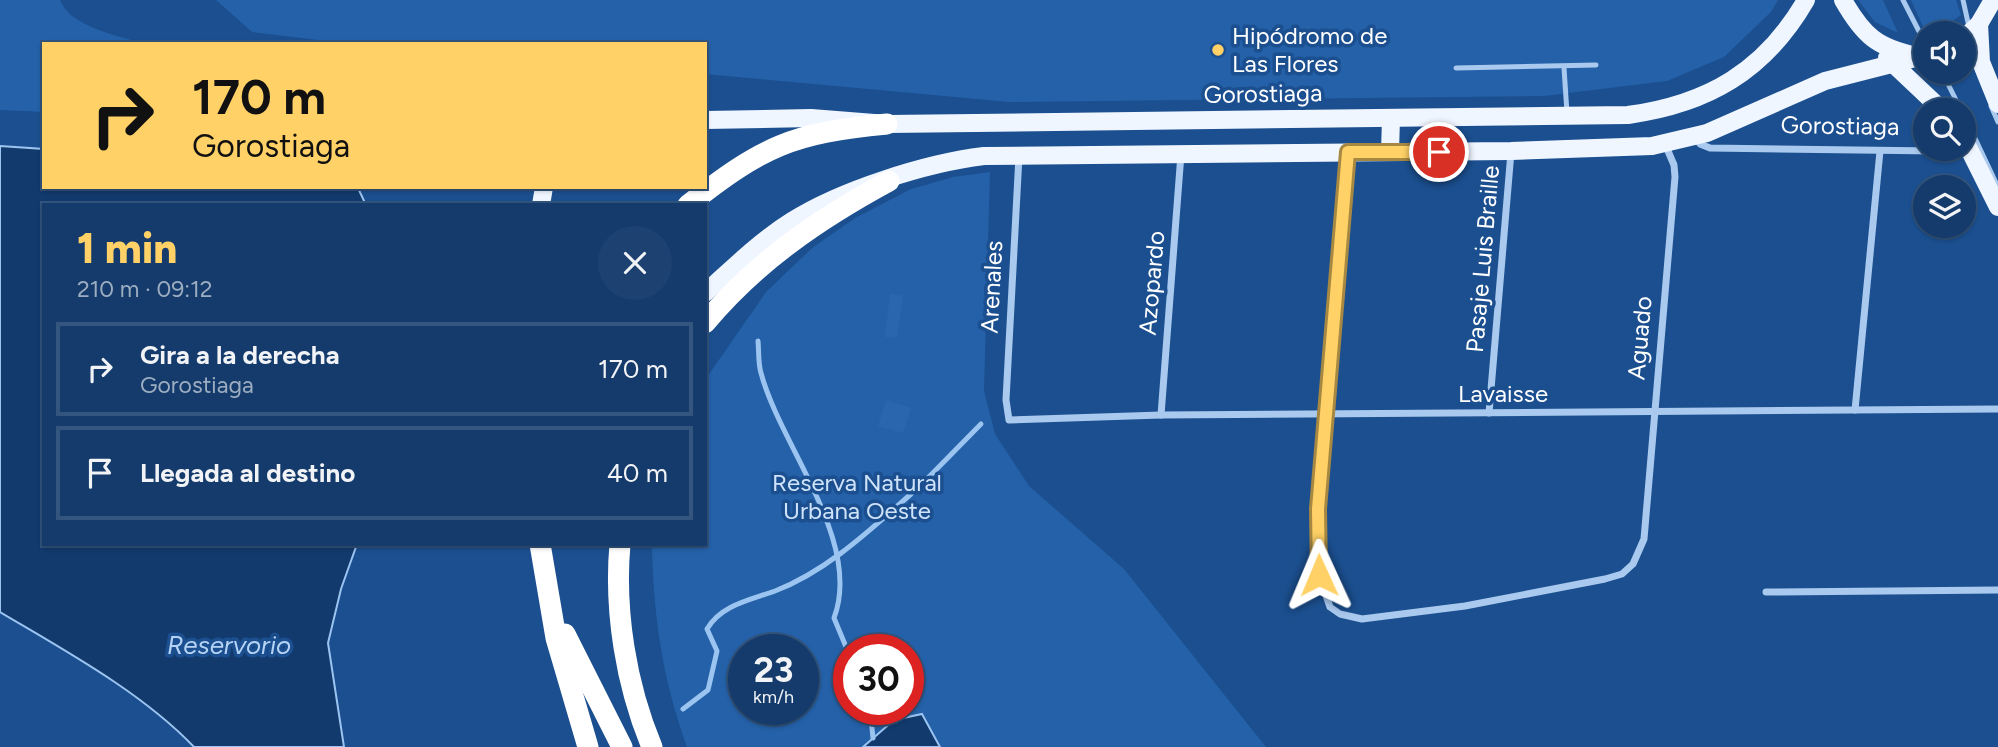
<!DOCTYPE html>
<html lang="es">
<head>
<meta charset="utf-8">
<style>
	body { margin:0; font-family:Figtree,sans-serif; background:#1d4271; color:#f1f3f6; height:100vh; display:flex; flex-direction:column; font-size:26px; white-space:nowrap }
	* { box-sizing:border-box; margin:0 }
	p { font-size:23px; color:#9dadc1 }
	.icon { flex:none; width:38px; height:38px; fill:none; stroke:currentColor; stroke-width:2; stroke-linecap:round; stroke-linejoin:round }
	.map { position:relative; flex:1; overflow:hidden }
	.side { position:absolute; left:42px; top:203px; width:665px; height:343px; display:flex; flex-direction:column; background:#143b6b; border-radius:0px; box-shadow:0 2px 5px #0004,0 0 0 2px #33557e }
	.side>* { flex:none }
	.banner { position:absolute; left:42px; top:42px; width:665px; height:147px; border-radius:0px; box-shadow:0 2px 5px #0004,0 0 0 2px #33557e; background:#ffd166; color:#111; overflow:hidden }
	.buttons { position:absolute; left:1913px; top:21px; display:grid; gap:14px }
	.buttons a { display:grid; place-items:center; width:63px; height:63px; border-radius:50%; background:#143b6b; box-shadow:0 2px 5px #0004,0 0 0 2px #33557e; font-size:35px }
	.speed { position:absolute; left:728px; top:634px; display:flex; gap:14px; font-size:35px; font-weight:700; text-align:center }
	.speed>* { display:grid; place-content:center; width:91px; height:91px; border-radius:50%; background:#143b6b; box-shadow:0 2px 5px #0004,0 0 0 2px #33557e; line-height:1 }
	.speed small { font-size:18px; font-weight:400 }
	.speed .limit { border:10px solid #d22; background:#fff; color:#111 }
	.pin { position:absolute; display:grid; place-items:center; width:60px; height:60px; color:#fff; margin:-30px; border:4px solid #fff; border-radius:50%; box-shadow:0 2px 7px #0007 }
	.me { position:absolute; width:77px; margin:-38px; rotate:359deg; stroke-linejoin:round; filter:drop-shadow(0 0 5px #0008) }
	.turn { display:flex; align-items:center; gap:24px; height:147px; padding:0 35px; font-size:32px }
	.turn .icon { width:91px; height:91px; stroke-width:2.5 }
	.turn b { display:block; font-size:49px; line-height:60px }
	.round { display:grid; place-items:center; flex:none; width:74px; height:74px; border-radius:37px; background:#1d4271 }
	.headline { display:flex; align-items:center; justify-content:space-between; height:119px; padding:0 35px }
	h1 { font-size:42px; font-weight:800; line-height:52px; color:#ffd166 }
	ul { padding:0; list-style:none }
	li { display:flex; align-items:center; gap:21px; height:94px; margin:0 14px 10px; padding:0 21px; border:4px solid #33557e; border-radius:0px }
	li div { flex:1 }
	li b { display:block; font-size:26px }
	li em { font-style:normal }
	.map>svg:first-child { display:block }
	.green { fill:#2461a8; fill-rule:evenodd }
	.water { fill:#123a6d; stroke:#9cc4f0; stroke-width:2 }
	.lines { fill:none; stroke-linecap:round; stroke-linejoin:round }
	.stream { stroke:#9cc4f0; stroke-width:5 }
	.building { fill:#2a66ad }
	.lane { stroke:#a9c9ee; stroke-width:5 }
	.street { stroke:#a9c9ee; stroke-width:7 }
	.primary { stroke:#f0f6ff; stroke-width:18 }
	.highway { stroke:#fff; stroke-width:21 }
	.route-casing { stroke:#a68842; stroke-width:18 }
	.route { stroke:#ffd166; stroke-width:12 }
	.poi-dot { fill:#ffd166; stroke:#1b4f8f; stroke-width:2.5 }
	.labels { text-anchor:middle; stroke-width:7; stroke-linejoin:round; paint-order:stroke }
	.poi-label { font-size:24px; fill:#fff; stroke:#1b4f8f; text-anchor:start }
	.street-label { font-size:24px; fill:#fff; stroke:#1b4f8f }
	.park-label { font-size:24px; fill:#cfe3fa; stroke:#1b4f8f }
	.water-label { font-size:26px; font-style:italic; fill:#b5d3f5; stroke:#1b4f8f }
</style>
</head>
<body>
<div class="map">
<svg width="1998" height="747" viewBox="0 0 1998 747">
	<rect width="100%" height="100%" fill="#1b4f8f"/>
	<g class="green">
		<path d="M0 0H60C70 27 120 36 145 44H44V112L0 110Z"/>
		<polygon points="216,0 1778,0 1771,12 1724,57 1667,81 1544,96 1009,102 705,74 705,44 351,44 252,32"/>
		<polygon points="1858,0 1883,0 1898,33 1875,22"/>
		<polygon points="1911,0 1956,0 1961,15 1944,27 1925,31"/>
		<path d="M990 172 984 391 995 434 1029 486 1124 569 1266 747H687C663 680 654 621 652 550L653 544H705V380L766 292 812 248 855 218 911 189 953 177ZM744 649H803V709H744ZM849 649H908V709H849Z"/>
	</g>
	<g class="water">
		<path d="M0 146 44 149V187L358 188 366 205H44V544H357L341 589 328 643 344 747H194C143 693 64 650 0 612Z"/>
		<polygon points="922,714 940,747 863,747 894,720"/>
	</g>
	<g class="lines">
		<g class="stream">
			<path d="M758 341C759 351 758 363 761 373 780 445 863 542 834 618L849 654"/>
			<polyline points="923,483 981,424"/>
			<path d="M683 709 708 690 717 651 707 629C721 605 750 600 775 591 827 571 870 530 911 494"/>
			<polyline points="870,709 873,738"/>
		</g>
	</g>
	<g class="building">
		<polygon points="890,294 903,295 897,338 885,337"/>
		<polygon points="886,400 911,408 903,433 878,426"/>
	</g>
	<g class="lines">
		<g class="lane">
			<polyline points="1903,0 1925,43"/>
			<polyline points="1963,0 1969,27"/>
			<polyline points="1970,40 1973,65"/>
			<polyline points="1456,68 1596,65"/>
			<polyline points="1564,68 1567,113"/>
			<polyline points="1942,72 1961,110"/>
			<polyline points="1991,106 1998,122"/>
			<polyline points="1964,115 1998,187"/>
		</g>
		<g class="street">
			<polyline points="1695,136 1700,144 1710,148 1936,151 1948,149"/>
			<polyline points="1348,154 1318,509 1319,575 1330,607 1340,614 1362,619 1465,606 1605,579 1622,574 1633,564 1644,539 1675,177 1674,165 1665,144"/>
			<polyline points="1019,156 1006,400 1009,420 1161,415 1998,409"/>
			<polyline points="1855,410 1880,151"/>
			<polyline points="1489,413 1511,152"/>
			<polyline points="1161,415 1181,154"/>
			<polyline points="1766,592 1998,590"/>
		</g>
		<g class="primary">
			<path d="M1843 0C1863 35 1877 48 1917 56"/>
			<polyline points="1979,24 1981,62 1998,104"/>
			<polyline points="1964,38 1979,24 1993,0"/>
			<polyline points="1887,58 1942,110"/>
			<path d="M705 120 811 118 887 124 1628 115C1708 104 1765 71 1806 0"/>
			<polyline points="1964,139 1998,207"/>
			<polyline points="1390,152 1391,118"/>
			<polyline points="541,205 544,187"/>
			<path d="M705 293C733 268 760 241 792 221 841 190 926 163 984 156L1511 151 1652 146 1707 133 1825 81 1919 57"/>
		</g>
		<g class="highway">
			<path d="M688 205C763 146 792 133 887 124"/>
			<path d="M705 323C757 261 819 219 889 181"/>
			<polyline points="540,544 556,638 588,747"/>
			<path d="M620 544C614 611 626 685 652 747"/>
			<polyline points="565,634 622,747"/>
		</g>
	</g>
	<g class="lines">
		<g class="route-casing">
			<polyline id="route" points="1319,575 1318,509 1348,152 1439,152"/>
		</g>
		<use href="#route" class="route"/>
	</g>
	<circle class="poi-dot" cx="1218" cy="50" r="7"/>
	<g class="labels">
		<g class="poi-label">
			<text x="1232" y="44">Hipódromo de<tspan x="1232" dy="28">Las Flores</tspan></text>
		</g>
		<g class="street-label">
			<text transform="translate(1263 94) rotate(-1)" y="8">Gorostiaga</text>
			<text transform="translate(1840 126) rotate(1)" y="8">Gorostiaga</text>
			<text transform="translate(1483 259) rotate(-85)" y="8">Pasaje Luis Braille</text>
			<text transform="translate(1152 283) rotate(-85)" y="8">Azopardo</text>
			<text transform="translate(992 287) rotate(-87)" y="8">Arenales</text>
			<text transform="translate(1640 338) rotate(-85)" y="8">Aguado</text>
			<text x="1503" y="402">Lavaisse</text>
		</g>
		<g class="park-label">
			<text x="857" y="491">Reserva Natural<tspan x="857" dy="28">Urbana Oeste</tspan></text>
		</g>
		<g class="water-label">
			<text x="229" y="654">Reservorio</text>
		</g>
	</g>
</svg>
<div class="buttons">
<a><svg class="icon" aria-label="sound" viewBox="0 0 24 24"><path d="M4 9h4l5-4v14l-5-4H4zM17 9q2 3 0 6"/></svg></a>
<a><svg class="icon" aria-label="search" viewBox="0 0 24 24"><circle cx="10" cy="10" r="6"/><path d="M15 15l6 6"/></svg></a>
<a><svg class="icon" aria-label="layers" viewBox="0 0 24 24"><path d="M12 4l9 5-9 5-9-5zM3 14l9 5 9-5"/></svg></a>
</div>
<div class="speed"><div>23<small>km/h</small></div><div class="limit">30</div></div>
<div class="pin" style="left:1439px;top:152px;background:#d93025"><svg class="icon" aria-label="arrive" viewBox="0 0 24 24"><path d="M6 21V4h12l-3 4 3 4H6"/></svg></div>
<svg class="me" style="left:1319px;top:575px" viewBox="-20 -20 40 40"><path d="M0-17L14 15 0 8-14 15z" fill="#ffd166" stroke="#fff" stroke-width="4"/></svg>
<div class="banner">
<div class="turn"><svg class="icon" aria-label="right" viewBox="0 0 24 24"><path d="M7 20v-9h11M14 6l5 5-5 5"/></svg><div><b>170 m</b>Gorostiaga</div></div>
</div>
<section class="side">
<div class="headline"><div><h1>1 min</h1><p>210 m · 09:12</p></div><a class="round"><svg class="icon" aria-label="close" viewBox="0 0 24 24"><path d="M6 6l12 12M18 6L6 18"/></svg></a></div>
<ul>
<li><svg class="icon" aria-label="right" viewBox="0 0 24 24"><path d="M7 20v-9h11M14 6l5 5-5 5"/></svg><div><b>Gira a la derecha</b><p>Gorostiaga</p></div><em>170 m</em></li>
<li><svg class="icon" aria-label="arrive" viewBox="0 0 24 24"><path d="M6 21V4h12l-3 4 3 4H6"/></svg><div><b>Llegada al destino</b></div><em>40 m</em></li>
</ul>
</section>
</div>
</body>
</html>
